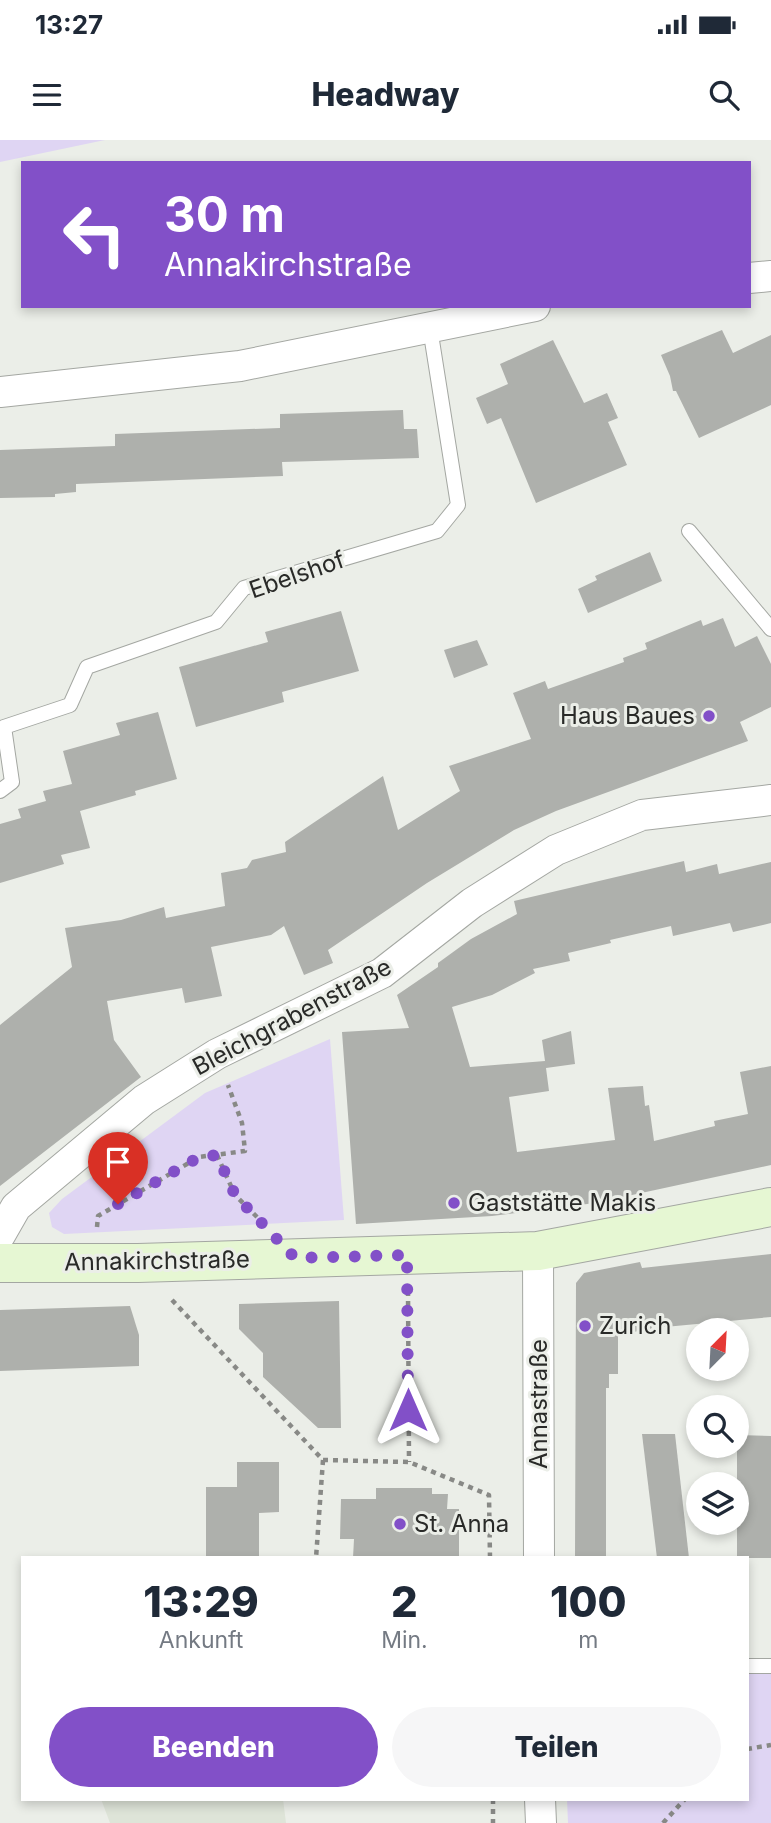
<!DOCTYPE html>
<html lang="de">
<head>
<meta charset="utf-8">
<style>
	body { margin:0; font-family:Inter,sans-serif; background:#f6f6f7; color:#1f2937; height:100vh; display:flex; flex-direction:column; font-size:26px; white-space:nowrap }
	* { box-sizing:border-box; margin:0 }
	p { font-size:23px; color:#747a83 }
	.icon { flex:none; width:38px; height:38px; fill:none; stroke:currentColor; stroke-width:2; stroke-linecap:round; stroke-linejoin:round }
	.map { position:relative; flex:1; overflow:hidden }
	.panel { position:absolute; left:21px; top:1416px; width:728px; height:245px; display:flex; flex-direction:column; background:#fff; border-radius:0px; box-shadow:0 4px 10px #0003 }
	.panel>* { flex:none }
	.banner { position:absolute; left:21px; top:21px; width:730px; height:147px; border-radius:0px; box-shadow:0 4px 10px #0003; background:#8250c8; color:#fff; overflow:hidden }
	.needle { width:46px; rotate:24deg }
	.buttons { position:absolute; left:686px; top:1178px; display:grid; gap:14px }
	.buttons a { display:grid; place-items:center; width:63px; height:63px; border-radius:50%; background:#fff; box-shadow:0 4px 10px #0003; font-size:35px }
	.pin { position:absolute; display:grid; place-items:center; width:60px; height:60px; color:#fff; margin:-72px -30px; border-radius:50% 50% 50% 0; rotate:-45deg; box-shadow:0 0 7px #0007 }
	.pin .icon { rotate:45deg }
	.me { position:absolute; width:77px; margin:-38px; rotate:0deg; stroke-linejoin:round; filter:drop-shadow(0 0 5px #0008) }
	.turn { display:flex; align-items:center; gap:24px; height:147px; padding:0 28px; font-size:32px }
	.turn .icon { width:91px; height:91px; stroke-width:2.5 }
	.turn b { display:block; font-size:49px; line-height:60px }
	.eta { display:flex; justify-content:space-evenly; align-items:center; height:119px; text-align:center }
	.eta b { font-size:42px; font-weight:800; line-height:49px }
	.cta { display:flex; gap:14px; margin-top:auto; padding:14px 28px }
	.cta a { flex:1; height:80px; border-radius:42px; background:#8250c8; color:#fff; font-size:28px; font-weight:800; line-height:80px; text-align:center }
	.cta a+a { background:#f6f6f7; color:#1f2937 }
	.status { display:flex; justify-content:space-between; align-items:center; height:49px; padding:0 35px; background:#fff; direction:ltr }
	.status svg { height:19px; fill:currentColor }
	header { display:flex; justify-content:space-between; align-items:center; height:91px; padding:0 28px; background:#fff; font-size:32px; font-weight:800 }
	.map>svg:first-child { display:block }
	.built { fill:#dee4d8 }
	.green { fill:#dfd5f3 }
	.building { fill:#aeb0ac }
	.lines { fill:none; stroke-linecap:round; stroke-linejoin:round }
	.lane-casing { stroke:#a4a7a2; stroke-width:16 }
	.street-casing { stroke:#a4a7a2; stroke-width:32 }
	.secondary-casing { stroke:#a4a7a2; stroke-width:40 }
	.path { stroke:#888986; stroke-width:4.5; stroke-dasharray:5 5; stroke-linecap:butt }
	.lane { stroke:#fff; stroke-width:14 }
	.street { stroke:#fff; stroke-width:30 }
	.secondary { stroke:#e6f7d3; stroke-width:38 }
	.route { stroke:#8250c8; stroke-width:12; stroke-dasharray:0 21.6 }
	.poi-dot { fill:#8250c8; stroke:#ebeee8; stroke-width:2.5 }
	.labels { text-anchor:middle; stroke-width:6; stroke-linejoin:round; paint-order:stroke }
	.street-label { font-size:24px; fill:#292a28; stroke:#ebeee8 }
	.poi-label { font-size:24px; fill:#292a28; stroke:#ebeee8; text-anchor:start }
</style>
</head>
<body>
<div class="status"><b>13:27</b><svg viewBox="0 0 49 12"><path d="M0 12V9h3v3zM5 12V6h3v6zM10 12V3h3v9zM15 12V0h3v12zM26 1h20v11H26zM47 4h2v5h-2z"/></svg></div>
<header><svg class="icon" aria-label="menu" viewBox="0 0 24 24"><path d="M4 6h16M4 12h16M4 18h16"/></svg>Headway<svg class="icon" aria-label="search" viewBox="0 0 24 24"><circle cx="10" cy="10" r="6"/><path d="M15 15l6 6"/></svg></header>
<div class="map">
<svg width="771" height="1683" viewBox="0 0 771 1683">
	<rect width="100%" height="100%" fill="#ebeee8"/>
	<polygon class="built" points="101,1659 283,1659 286,1683 110,1683"/>
	<g class="green">
		<polygon points="0,0 105,0 0,22"/>
		<polygon points="330,899 344,1080 64,1094 52,1087 49,1073 62,1059 205,953"/>
		<polygon points="747,1534 771,1534 771,1683 568,1683 567,1659 747,1659"/>
	</g>
	<g class="building">
		<polygon points="722,190 733,213 771,195 771,265 699,298 676,251 673,251 670,236 661,215"/>
		<polygon points="553,200 584,263 607,253 618,278 608,282 627,325 536,363 501,278 487,284 476,258 508,244 500,224"/>
		<polygon points="403,270 404,289 417,289 419,318 282,322 283,336 76,344 76,352 55,354 55,357 0,358 0,310 115,306 115,294 280,288 280,274"/>
		<polygon points="650,412 662,441 588,473 578,449 597,440 595,436"/>
		<polygon points="341,471 359,531 282,552 284,562 196,587 179,527 268,502 265,492"/>
		<polygon points="723,478 735,507 757,496 771,524 771,567 740,582 748,601 556,671 514,690 427,743 328,810 333,823 304,835 284,786 271,795 211,807 222,856 185,863 182,848 107,861 114,900 141,937 0,1046 0,885 72,827 65,788 121,780 164,767 166,778 225,766 221,733 247,728 252,720 286,712 285,702 383,636 398,690 460,651 449,626 531,599 513,553 545,541 548,549 624,522 623,518 647,509 645,503 701,480 703,486"/>
		<polygon points="477,500 488,525 454,538 444,510"/>
		<polygon points="158,572 177,639 135,651 136,655 80,671 90,708 61,715 64,724 0,743 0,684 21,678 18,669 46,661 43,651 72,644 63,611 120,595 116,583"/>
		<polygon points="684,721 686,732 717,724 719,734 771,722 771,783 733,792 730,783 673,796 671,786 610,800 611,803 568,813 570,821 533,829 535,833 492,855 452,867 470,927 545,921 542,900 571,891 575,924 546,928 549,951 509,957 517,1012 615,1000 608,948 643,946 645,966 649,965 654,1001 715,986 714,981 748,974 740,932 771,926 771,1025 595,1063 492,1076 356,1084 342,892 409,888 397,855 438,827 438,823 471,799 517,774 514,761"/>
		<polygon points="771,1114 771,1177 654,1188 618,1195 618,1234 609,1234 609,1248 606,1248 606,1418 575,1418 576,1143 584,1133 640,1122 642,1128"/>
		<polygon points="339,1161 341,1288 318,1288 263,1237 263,1213 239,1189 239,1164"/>
		<polygon points="130,1166 139,1195 139,1226 0,1231 0,1170"/>
		<polygon points="642,1294 675,1294 689,1418 657,1418"/>
		<polygon points="737,1295 771,1296 771,1418 737,1418"/>
		<polygon points="237,1322 279,1322 279,1372 259,1373 259,1418 206,1418 206,1347 237,1347"/>
		<polygon points="376,1348 432,1348 432,1354 448,1354 447,1369 459,1369 459,1418 353,1418 354,1399 340,1399 341,1359 376,1359"/>
	</g>
	<g class="lines">
		<g class="lane-casing">
			<g id="lane">
				<polyline points="689,391 771,489"/>
				<polyline points="0,651 12,642 4,587 70,565 87,527 216,482 244,448 437,391 458,365 430,188"/>
				<polyline points="747,1526 771,1526"/>
			</g>
		</g>
		<g class="street-casing">
			<g id="street">
				<polyline points="749,138 771,136"/>
				<polyline points="0,252 240,226 535,166"/>
				<polyline points="0,1095 16,1067 144,960 217,914 382,833 472,763 556,710 642,675 771,660"/>
				<polyline points="538,1111 539,1418"/>
				<polyline points="540,1659 541,1683"/>
			</g>
		</g>
		<g class="secondary-casing">
			<polyline id="secondary" points="0,1123 138,1123 538,1111 771,1067"/>
		</g>
		<g class="path">
			<polyline points="217,1015 235,1055 264,1084"/>
			<polyline points="97,1087 98,1076 199,1017 245,1011 242,983 228,945"/>
			<polyline points="408,1151 409,1322"/>
			<polyline points="172,1160 323,1320 316,1418"/>
			<polyline points="323,1320 409,1322 489,1355 490,1418"/>
			<polyline points="747,1609 771,1605"/>
			<polyline points="493,1659 493,1683"/>
			<polyline points="663,1683 685,1659"/>
		</g>
		<use href="#lane" class="lane"/>
		<use href="#street" class="street"/>
		<use href="#secondary" class="secondary"/>
	</g>
	<g class="lines">
		<polyline class="route" points="118,1064 199,1017 217,1015 235,1055 295,1118 407,1115 408,1270"/>
	</g>
	<g class="poi-dot">
		<circle cx="709" cy="576" r="7"/>
		<circle cx="454" cy="1063" r="7"/>
		<circle cx="585" cy="1186" r="7"/>
		<circle cx="400" cy="1384" r="7"/>
	</g>
	<g class="labels">
		<g class="street-label">
			<text transform="translate(297 435) rotate(-19)" y="8">Ebelshof</text>
			<text transform="translate(292 877) rotate(-28)" y="8">Bleichgrabenstraße</text>
			<text transform="translate(157 1121) rotate(-1)" y="8">Annakirchstraße</text>
			<text transform="translate(539 1264) rotate(-90)" y="8">Annastraße</text>
		</g>
		<g class="poi-label">
			<text x="695" y="584" text-anchor="end">Haus Baues</text>
			<text x="468" y="1071">Gaststätte Makis</text>
			<text x="599" y="1194">Zurich</text>
			<text x="414" y="1392">St. Anna</text>
		</g>
	</g>
</svg>
<div class="buttons">
<a><svg class="needle" viewBox="-14 -14 28 28"><path d="M0-13l5 13h-10z" fill="#e53935"/><path d="M0 13l5-13h-10z" fill="#747a83"/></svg></a>
<a><svg class="icon" aria-label="search" viewBox="0 0 24 24"><circle cx="10" cy="10" r="6"/><path d="M15 15l6 6"/></svg></a>
<a><svg class="icon" aria-label="layers" viewBox="0 0 24 24"><path d="M12 4l9 5-9 5-9-5zM3 14l9 5 9-5"/></svg></a>
</div>
<div class="pin" style="left:118px;top:1064px;background:#d93025"><svg class="icon" aria-label="arrive" viewBox="0 0 24 24"><path d="M6 21V4h12l-3 4 3 4H6"/></svg></div>
<svg class="me" style="left:408px;top:1270px" viewBox="-20 -20 40 40"><path d="M0-17L14 15 0 8-14 15z" fill="#8250c8" stroke="#fff" stroke-width="4"/></svg>
<div class="banner">
<div class="turn"><svg class="icon" aria-label="left" viewBox="0 0 24 24"><path d="M17 20v-9H6M10 6l-5 5 5 5"/></svg><div><b>30 m</b>Annakirchstraße</div></div>
</div>
<section class="panel">
<div class="eta">
<div><b>13:29</b><p>Ankunft</p></div>
<div><b>2</b><p>Min.</p></div>
<div><b>100</b><p>m</p></div>
</div>
<div class="cta"><a>Beenden</a><a>Teilen</a></div>
</section>
</div>
</body>
</html>
